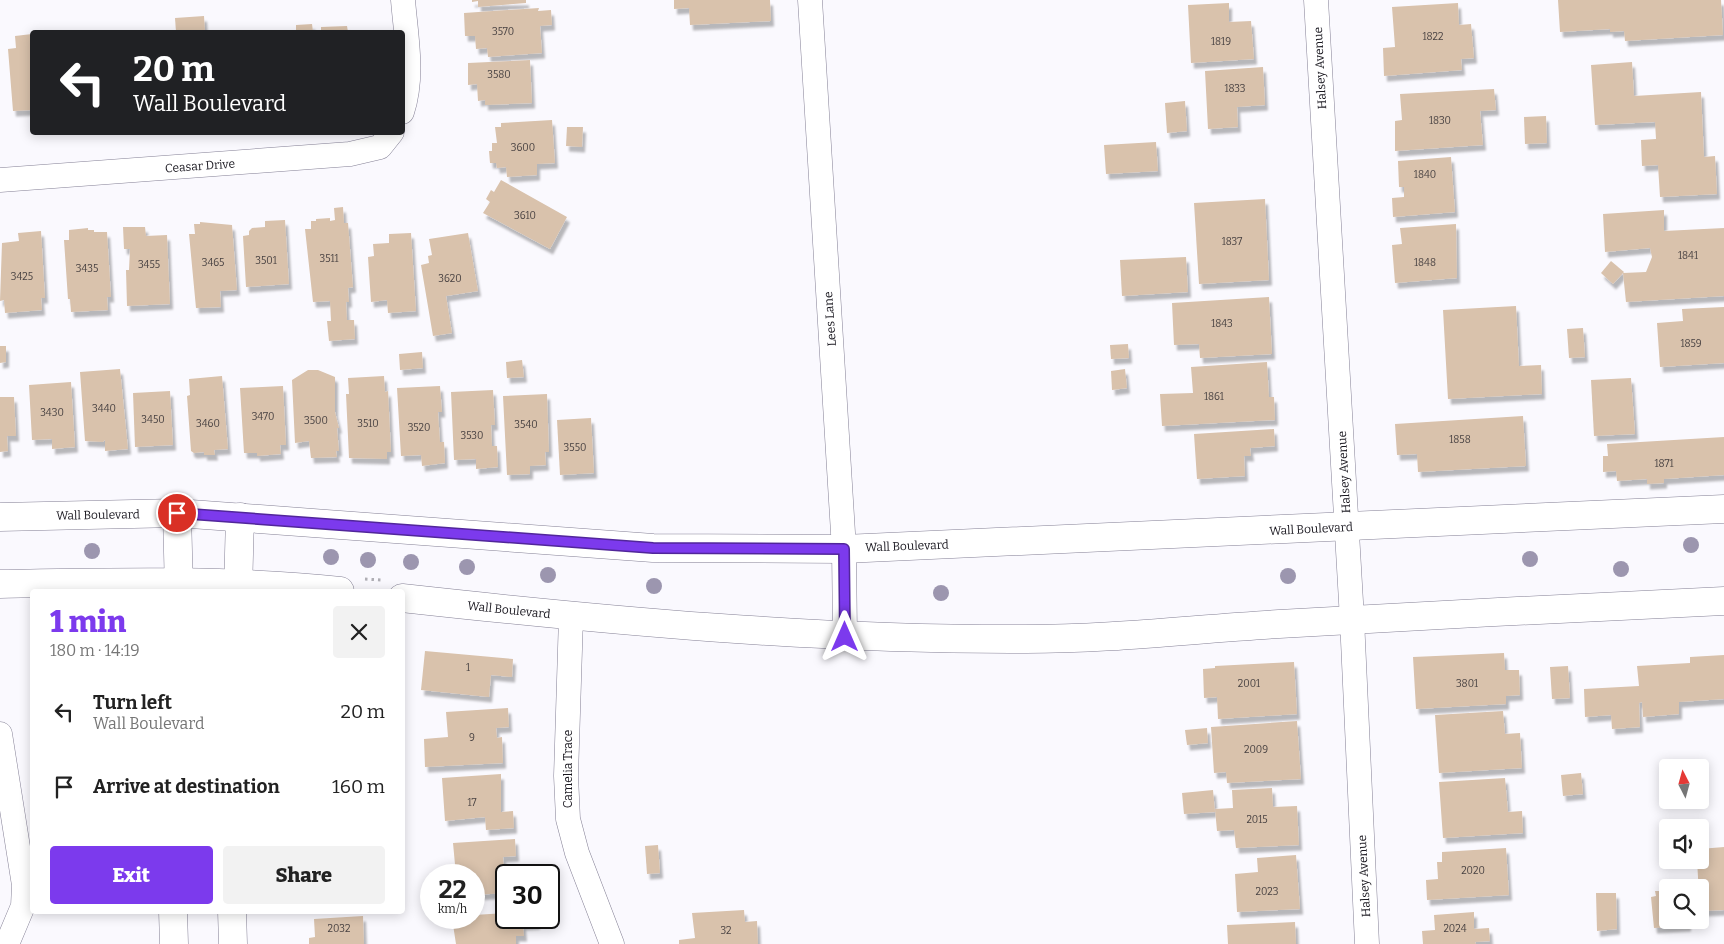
<!DOCTYPE html>
<html lang="en">
<head>
<meta charset="utf-8">
<style>
	body { margin:0; font-family:Bitter,serif; background:#f2f2f2; color:#222; height:100vh; display:flex; flex-direction:column; font-size:19px; white-space:nowrap }
	* { box-sizing:border-box; margin:0 }
	p { font-size:16px; color:#767676 }
	.icon { flex:none; width:28px; height:28px; fill:none; stroke:currentColor; stroke-width:2; stroke-linecap:round; stroke-linejoin:round }
	.map { position:relative; flex:1; overflow:hidden }
	.panel { position:absolute; left:30px; top:589px; width:375px; height:325px; display:flex; flex-direction:column; background:#fff; border-radius:5px; box-shadow:0 2px 12px #0003 }
	.panel>* { flex:none }
	.banner { position:absolute; left:30px; top:30px; width:375px; height:105px; border-radius:5px; box-shadow:0 2px 12px #0003; background:#202124; color:#fff; overflow:hidden }
	.needle { width:32px; rotate:354deg }
	.tools { position:absolute; left:1659px; top:759px; display:grid; gap:10px }
	.tools a { display:grid; place-items:center; width:50px; height:50px; border-radius:5px; background:#fff; box-shadow:0 2px 12px #0003; font-size:25px }
	.speed { position:absolute; left:420px; top:864px; display:flex; gap:10px; font-size:25px; font-weight:700; text-align:center }
	.speed>* { display:grid; place-content:center; width:65px; height:65px; border-radius:50%; background:#fff; box-shadow:0 2px 12px #0003; line-height:1 }
	.speed small { font-size:12px; font-weight:400 }
	.speed .limit { border:2px solid #111; border-radius:8px; background:#fff; color:#111 }
	.pin { position:absolute; display:grid; place-items:center; width:42px; height:42px; color:#fff; margin:-21px; border:2px solid #fff; border-radius:50%; box-shadow:0 1px 5px #0007 }
	.me { position:absolute; width:55px; margin:-28px; rotate:0deg; stroke-linejoin:round; filter:drop-shadow(0 0 4px #0008) }
	.turn { display:flex; align-items:center; gap:18px; height:105px; padding:0 20px; font-size:22px }
	.turn .icon { width:65px; height:65px; stroke-width:2.5 }
	.turn b { display:block; font-size:35px; line-height:42px }
	.round { display:grid; place-items:center; flex:none; width:52px; height:52px; border-radius:5px; background:#f2f2f2 }
	.head { display:flex; align-items:center; justify-content:space-between; height:85px; padding:0 20px }
	h1 { font-size:30px; font-weight:800; line-height:38px; color:#7c3aed }
	.cta { display:flex; gap:10px; margin-top:auto; padding:10px 20px }
	.cta a { flex:1; height:58px; border-radius:5px; background:#7c3aed; color:#fff; font-size:20px; font-weight:800; line-height:58px; text-align:center }
	.cta a+a { background:#f2f2f2; color:#222 }
	ul { padding:0; list-style:none }
	li { display:flex; align-items:center; gap:15px; height:75px; padding:0 20px }
	li div { flex:1 }
	li b { display:block; font-size:19px }
	li em { font-style:normal }
	.map>svg:first-child { display:block }
	.building { fill:#d9c2ac; filter:url(#shadow) }
	.lines { fill:none; stroke-linecap:round; stroke-linejoin:round }
	.street-casing { stroke:#858196; stroke-width:25 }
	.secondary-casing { stroke:#858196; stroke-width:29 }
	.path { stroke:#afaeb4; stroke-width:3; stroke-dasharray:2.5 4; stroke-linecap:butt }
	.street { stroke:#fff; stroke-width:24 }
	.secondary { stroke:#fff; stroke-width:28 }
	.tree { fill:#9c96af }
	.route-casing { stroke:#51269a; stroke-width:12 }
	.route { stroke:#7c3aed; stroke-width:9 }
	.labels { text-anchor:middle; stroke-width:4.5; stroke-linejoin:round; paint-order:stroke }
	.number-label { font-size:10px; fill:#494242 }
	.street-label { font-size:12px; fill:#19171f; stroke:#fff }
</style>
</head>
<body>
<div class="map">
<svg width="1724" height="944" viewBox="0 0 1724 944">
	<defs>
		<filter id="shadow"><feDropShadow dx="3" dy="5.5" stdDeviation="1" flood-color="#0004"/></filter>
	</defs>
	<rect width="100%" height="100%" fill="#faf9fe"/>
	<g class="building">
		<polygon points="472,0 526,0 526,3 478,7 478,1 472,2"/>
		<polygon points="674,0 770,0 771,21 690,25 689,8 674,9"/>
		<polygon points="1558,0 1721,0 1723,35 1625,41 1624,31 1610,32 1610,29 1560,32"/>
		<polygon points="1229,3 1229,22 1251,21 1254,59 1191,63 1188,5"/>
		<polygon points="1458,3 1459,25 1471,24 1474,58 1461,59 1462,70 1384,76 1383,48 1395,47 1392,7"/>
		<polygon points="539,8 538,11 551,10 552,25 540,26 542,53 488,57 487,48 476,49 475,36 465,36 464,13"/>
		<polygon points="204,16 205,32 176,32 175,18"/>
		<polygon points="312,24 313,32 296,32 296,25"/>
		<polygon points="347,26 348,32 321,32 321,27"/>
		<polygon points="32,34 32,110 13,111 8,49 16,48 15,36"/>
		<polygon points="530,60 532,103 485,105 485,100 478,101 477,84 468,85 468,63"/>
		<polygon points="1632,62 1634,96 1701,92 1704,157 1715,156 1717,194 1660,197 1658,165 1642,166 1641,140 1656,139 1655,122 1595,125 1591,65"/>
		<polygon points="1263,67 1265,105 1237,107 1238,127 1208,129 1205,71"/>
		<polygon points="1494,89 1496,110 1480,111 1483,145 1395,151 1395,121 1402,120 1400,94"/>
		<polygon points="1185,101 1187,131 1167,133 1165,103"/>
		<polygon points="1546,116 1547,143 1525,144 1524,117"/>
		<polygon points="552,120 555,163 537,164 537,175 507,177 506,167 497,168 496,163 490,163 489,151 492,151 492,143 497,143 495,127 501,127 501,123"/>
		<polygon points="567,127 583,127 582,147 566,146"/>
		<polygon points="1156,142 1158,171 1106,174 1104,145"/>
		<polygon points="1451,157 1455,212 1393,217 1392,198 1404,197 1404,187 1399,187 1398,161"/>
		<polygon points="501,180 567,217 550,249 483,213 490,202 486,199 491,190 494,192"/>
		<polygon points="1265,199 1269,280 1199,284 1194,203"/>
		<polygon points="343,207 344,223 348,223 353,287 348,288 349,302 346,302 347,320 354,320 355,339 329,341 327,321 331,321 330,301 313,302 305,229 311,229 311,221 316,221 316,219 330,218 330,221 335,220 334,208"/>
		<polygon points="1664,210 1664,231 1724,228 1724,296 1626,302 1623,273 1646,272 1652,257 1650,248 1605,252 1603,214"/>
		<polygon points="285,220 289,284 246,287 243,236 249,235 249,231 252,228 265,227 265,221"/>
		<polygon points="200,222 232,225 237,290 220,291 221,307 196,308 189,234 195,234 194,224 200,224"/>
		<polygon points="1456,224 1457,278 1395,283 1392,245 1402,244 1400,228"/>
		<polygon points="123,227 145,227 146,236 167,235 170,304 127,306 126,270 129,270 130,249 124,249"/>
		<polygon points="88,228 88,230 94,230 94,232 107,232 111,297 107,297 108,310 71,312 70,299 68,299 64,240 69,240 69,230"/>
		<polygon points="41,231 45,298 41,298 42,310 5,313 4,300 0,301 2,243 19,241 18,233"/>
		<polygon points="411,233 416,311 388,313 387,300 371,302 368,257 374,256 373,244 389,243 389,234"/>
		<polygon points="468,233 478,291 446,296 452,333 433,336 421,265 429,263 428,256 432,255 429,239"/>
		<polygon points="1186,257 1188,292 1122,296 1120,260"/>
		<polygon points="1611,261 1624,272 1613,284 1601,273"/>
		<polygon points="1269,297 1272,354 1200,358 1199,344 1174,345 1172,303"/>
		<polygon points="1516,306 1519,366 1541,365 1542,394 1448,399 1443,310"/>
		<polygon points="1724,307 1724,363 1660,367 1657,323 1683,321 1682,309"/>
		<polygon points="1583,328 1585,357 1569,358 1567,329"/>
		<polygon points="1128,344 1129,358 1111,359 1110,345"/>
		<polygon points="0,346 6,346 6,362 0,363"/>
		<polygon points="422,352 423,368 400,370 399,354"/>
		<polygon points="522,360 524,377 507,378 506,362"/>
		<polygon points="1267,362 1269,397 1274,397 1275,420 1162,426 1160,394 1193,393 1191,367"/>
		<polygon points="120,369 128,449 105,451 105,440 103,442 85,441 80,372"/>
		<polygon points="1125,369 1127,388 1112,390 1111,371"/>
		<polygon points="308,370 318,370 335,377 335,412 339,428 337,428 339,451 336,451 337,457 311,458 309,441 295,443 292,380"/>
		<polygon points="222,376 228,449 214,450 215,455 204,455 204,452 194,453 191,451 187,396 190,395 189,379"/>
		<polygon points="384,376 385,392 388,391 391,452 387,452 387,459 349,458 346,394 349,394 348,378"/>
		<polygon points="1631,378 1635,434 1594,436 1591,380"/>
		<polygon points="71,382 75,447 52,449 52,439 32,440 29,385"/>
		<polygon points="283,386 286,445 280,445 281,454 257,456 257,453 244,453 240,388"/>
		<polygon points="440,386 442,412 438,412 440,442 444,442 445,463 422,466 421,455 401,456 397,388"/>
		<polygon points="493,390 495,425 491,425 492,446 497,446 498,467 476,469 476,459 454,460 451,392"/>
		<polygon points="170,391 173,445 135,447 133,393"/>
		<polygon points="547,394 549,452 545,452 546,465 530,466 530,474 507,475 503,396"/>
		<polygon points="0,397 14,397 16,436 7,436 8,451 0,452"/>
		<polygon points="1523,416 1526,466 1418,472 1417,454 1397,455 1395,424"/>
		<polygon points="591,418 594,473 560,475 557,420"/>
		<polygon points="1274,429 1275,446 1250,448 1251,456 1244,456 1245,476 1197,479 1194,434"/>
		<polygon points="1724,437 1724,475 1664,479 1664,483 1647,484 1647,479 1617,481 1616,471 1603,472 1603,456 1608,456 1607,444"/>
		<polygon points="425,651 513,659 512,677 491,675 489,697 421,690"/>
		<polygon points="1504,653 1505,670 1519,670 1520,695 1506,696 1506,704 1416,709 1413,657"/>
		<polygon points="1724,655 1724,699 1679,702 1679,714 1643,717 1642,702 1639,703 1640,727 1612,729 1611,715 1585,717 1584,689 1639,686 1637,666 1690,663 1690,657"/>
		<polygon points="1294,662 1297,714 1218,719 1217,697 1204,698 1203,669 1215,668 1215,666"/>
		<polygon points="1568,666 1570,698 1552,699 1550,667"/>
		<polygon points="508,708 509,727 496,728 497,738 502,737 503,763 425,767 424,739 448,737 446,712"/>
		<polygon points="1503,711 1505,734 1520,733 1522,768 1439,773 1435,715"/>
		<polygon points="1297,721 1301,779 1227,783 1226,772 1214,773 1211,727"/>
		<polygon points="1207,728 1208,743 1187,745 1185,730"/>
		<polygon points="1581,773 1583,794 1563,796 1561,775"/>
		<polygon points="501,774 501,812 513,811 514,828 486,830 485,817 445,821 442,778"/>
		<polygon points="1505,778 1508,812 1522,811 1523,833 1443,838 1439,782"/>
		<polygon points="1272,788 1273,807 1297,806 1299,845 1236,848 1234,830 1217,831 1215,809 1233,808 1232,790"/>
		<polygon points="1213,790 1215,812 1184,814 1182,793"/>
		<polygon points="515,839 516,856 503,857 504,868 509,868 506,893 474,895 474,875 456,875 453,843"/>
		<polygon points="658,845 660,873 647,874 645,846"/>
		<polygon points="1724,847 1724,910 1700,911 1697,860 1700,860 1700,849"/>
		<polygon points="1506,848 1509,895 1427,900 1426,880 1438,879 1437,862 1442,862 1442,852"/>
		<polygon points="1296,855 1300,909 1237,912 1235,874 1258,872 1257,858"/>
		<polygon points="1655,891 1668,891 1668,920 1688,920 1688,926 1654,928 1651,897 1656,896"/>
		<polygon points="1596,893 1616,893 1617,929 1597,931"/>
		<polygon points="744,910 745,922 757,921 758,944 679,944 679,940 695,938 692,913"/>
		<polygon points="1474,912 1474,929 1489,928 1490,941 1475,942 1476,944 1423,944 1422,931 1435,930 1434,915"/>
		<polygon points="506,913 506,918 537,918 537,924 523,925 524,936 516,936 516,944 456,944 452,918 474,918 474,915"/>
		<polygon points="363,916 364,944 309,944 309,938 315,937 314,919"/>
		<polygon points="1295,922 1296,944 1228,944 1227,925"/>
	</g>
	<g class="lines">
		<g class="street-casing">
			<g id="street">
				<polyline points="810,0 844,549 845,637"/>
				<polyline points="1316,0 1352,619 1367,944"/>
				<path d="M402 112C414 76 406 37 403 0"/>
				<polyline points="0,180 350,154 380,147 392,132"/>
				<polyline points="571,617 566,776 568,819 577,853 612,944"/>
				<polyline points="0,734 24,885 23,906 7,944"/>
			</g>
		</g>
		<g class="secondary-casing">
			<g id="secondary">
				<polyline points="177,513 179,591"/>
				<polyline points="0,517 177,513 653,548 844,549 1724,509"/>
				<path d="M0 584C113 582 227 579 340 591"/>
				<polyline points="238,591 240,517"/>
				<path d="M402 598C610 621 817 640 1026 639 1111 639 1194 629 1279 624 1427 615 1576 608 1724 601"/>
				<polyline points="173,911 174,944"/>
				<polyline points="232,911 233,944"/>
			</g>
		</g>
		<polyline class="path" points="365,579 381,580"/>
		<use href="#street" class="street"/>
		<use href="#secondary" class="secondary"/>
	</g>
	<g class="tree">
		<circle cx="1691" cy="545" r="8"/>
		<circle cx="92" cy="551" r="8"/>
		<circle cx="331" cy="557" r="8"/>
		<circle cx="1530" cy="559" r="8"/>
		<circle cx="368" cy="560" r="8"/>
		<circle cx="411" cy="562" r="8"/>
		<circle cx="467" cy="567" r="8"/>
		<circle cx="1621" cy="569" r="8"/>
		<circle cx="548" cy="575" r="8"/>
		<circle cx="1288" cy="576" r="8"/>
		<circle cx="654" cy="586" r="8"/>
		<circle cx="941" cy="593" r="8"/>
	</g>
	<g class="lines">
		<g class="route-casing">
			<polyline id="route" points="177,513 653,548 844,549 845,637"/>
		</g>
		<use href="#route" class="route"/>
	</g>
	<g class="labels">
		<g class="number-label">
			<text x="503" y="35">3570</text>
			<text x="1433" y="40">1822</text>
			<text x="1221" y="45">1819</text>
			<text x="499" y="78">3580</text>
			<text x="1235" y="92">1833</text>
			<text x="1440" y="124">1830</text>
			<text x="523" y="151">3600</text>
			<text x="1425" y="178">1840</text>
			<text x="525" y="219">3610</text>
			<text x="1232" y="245">1837</text>
			<text x="1688" y="259">1841</text>
			<text x="329" y="262">3511</text>
			<text x="266" y="264">3501</text>
			<text x="213" y="266">3465</text>
			<text x="1425" y="266">1848</text>
			<text x="149" y="268">3455</text>
			<text x="87" y="272">3435</text>
			<text x="22" y="280">3425</text>
			<text x="450" y="282">3620</text>
			<text x="1222" y="327">1843</text>
			<text x="1691" y="347">1859</text>
			<text x="1214" y="400">1861</text>
			<text x="104" y="412">3440</text>
			<text x="52" y="416">3430</text>
			<text x="263" y="420">3470</text>
			<text x="153" y="423">3450</text>
			<text x="316" y="424">3500</text>
			<text x="208" y="427">3460</text>
			<text x="368" y="427">3510</text>
			<text x="526" y="428">3540</text>
			<text x="419" y="431">3520</text>
			<text x="472" y="439">3530</text>
			<text x="1460" y="443">1858</text>
			<text x="575" y="451">3550</text>
			<text x="1664" y="467">1871</text>
			<text x="468" y="671">1</text>
			<text x="1249" y="687">2001</text>
			<text x="1467" y="687">3801</text>
			<text x="472" y="741">9</text>
			<text x="1256" y="753">2009</text>
			<text x="472" y="806">17</text>
			<text x="1257" y="823">2015</text>
			<text x="1473" y="874">2020</text>
			<text x="1267" y="895">2023</text>
			<text x="339" y="932">2032</text>
			<text x="1455" y="932">2024</text>
			<text x="726" y="934">32</text>
		</g>
		<g class="street-label">
			<text transform="translate(1320 68) rotate(-93)" y="4">Halsey Avenue</text>
			<text transform="translate(200 166) rotate(-4)" y="4">Ceasar Drive</text>
			<text transform="translate(830 319) rotate(-94)" y="4">Lees Lane</text>
			<text transform="translate(1344 472) rotate(-93)" y="4">Halsey Avenue</text>
			<text transform="translate(98 515) rotate(-1)" y="4">Wall Boulevard</text>
			<text transform="translate(1311 529) rotate(-3)" y="4">Wall Boulevard</text>
			<text transform="translate(907 546) rotate(-2)" y="4">Wall Boulevard</text>
			<text transform="translate(509 610) rotate(6)" y="4">Wall Boulevard</text>
			<text transform="translate(568 769) rotate(-90)" y="4">Camelia Trace</text>
			<text transform="translate(1364 876) rotate(-93)" y="4">Halsey Avenue</text>
		</g>
	</g>
</svg>
<div class="tools">
<a><svg class="needle" viewBox="-14 -14 28 28"><path d="M0-13l5 13h-10z" fill="#e53935"/><path d="M0 13l5-13h-10z" fill="#767676"/></svg></a>
<a><svg class="icon" aria-label="sound" viewBox="0 0 24 24"><path d="M4 9h4l5-4v14l-5-4H4zM17 9q2 3 0 6"/></svg></a>
<a><svg class="icon" aria-label="search" viewBox="0 0 24 24"><circle cx="10" cy="10" r="6"/><path d="M15 15l6 6"/></svg></a>
</div>
<div class="speed"><div>22<small>km/h</small></div><div class="limit">30</div></div>
<div class="pin" style="left:177px;top:513px;background:#d93025"><svg class="icon" aria-label="arrive" viewBox="0 0 24 24"><path d="M6 21V4h12l-3 4 3 4H6"/></svg></div>
<svg class="me" style="left:845px;top:637px" viewBox="-20 -20 40 40"><path d="M0-17L14 15 0 8-14 15z" fill="#7c3aed" stroke="#fff" stroke-width="4"/></svg>
<div class="banner">
<div class="turn"><svg class="icon" aria-label="left" viewBox="0 0 24 24"><path d="M17 20v-9H6M10 6l-5 5 5 5"/></svg><div><b>20 m</b>Wall Boulevard</div></div>
</div>
<section class="panel">
<div class="head"><div><h1>1 min</h1><p>180 m · 14:19</p></div><a class="round"><svg class="icon" aria-label="close" viewBox="0 0 24 24"><path d="M6 6l12 12M18 6L6 18"/></svg></a></div>
<ul>
<li><svg class="icon" aria-label="left" viewBox="0 0 24 24"><path d="M17 20v-9H6M10 6l-5 5 5 5"/></svg><div><b>Turn left</b><p>Wall Boulevard</p></div><em>20 m</em></li>
<li><svg class="icon" aria-label="arrive" viewBox="0 0 24 24"><path d="M6 21V4h12l-3 4 3 4H6"/></svg><div><b>Arrive at destination</b></div><em>160 m</em></li>
</ul>
<div class="cta"><a>Exit</a><a>Share</a></div>
</section>
</div>
</body>
</html>
